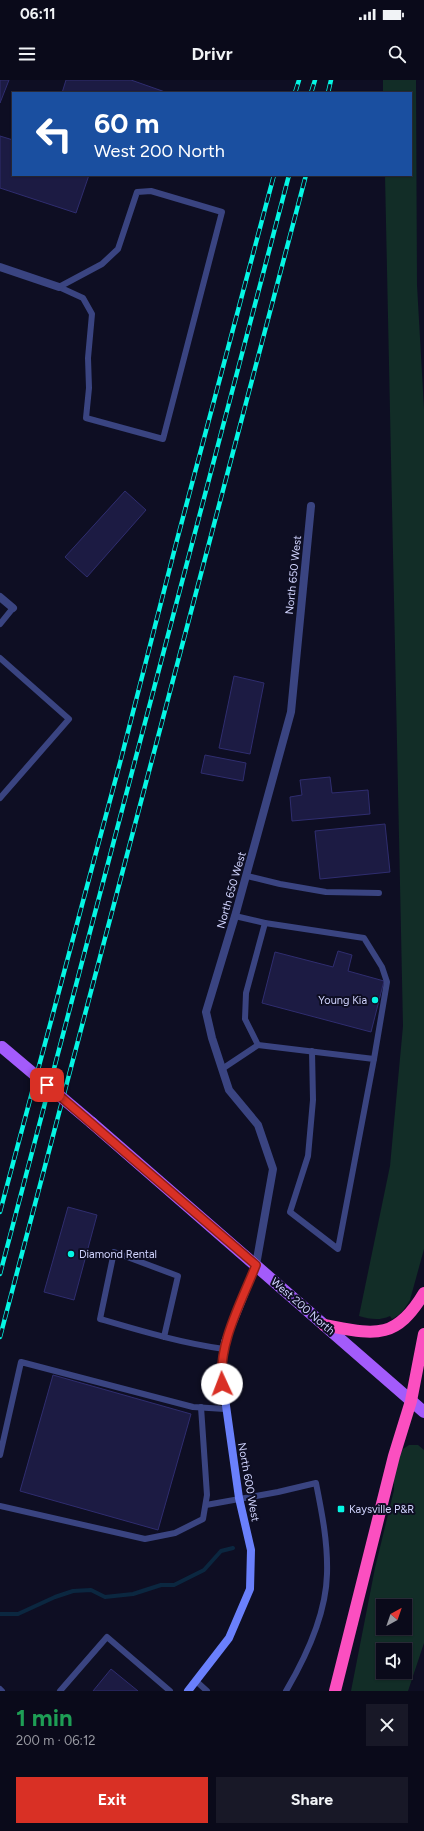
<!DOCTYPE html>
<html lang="en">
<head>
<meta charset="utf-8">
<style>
	body { margin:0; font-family:Figtree,sans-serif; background:#181827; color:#f1f3f6; height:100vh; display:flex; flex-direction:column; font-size:15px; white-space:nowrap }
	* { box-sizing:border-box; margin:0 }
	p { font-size:13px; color:#999aa2 }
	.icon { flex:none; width:22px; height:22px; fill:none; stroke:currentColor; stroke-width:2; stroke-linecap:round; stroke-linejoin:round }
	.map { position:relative; height:1611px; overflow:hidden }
	.side { display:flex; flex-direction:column; background:#0a0a1a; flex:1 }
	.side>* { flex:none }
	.guide { position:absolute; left:12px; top:12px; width:400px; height:84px; border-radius:0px; box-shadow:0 1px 3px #0004,0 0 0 1px #2a2b39; background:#1a4fa0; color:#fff; overflow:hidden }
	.needle { width:26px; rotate:40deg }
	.controls { position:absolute; left:376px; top:1519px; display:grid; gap:8px }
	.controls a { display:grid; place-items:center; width:36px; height:36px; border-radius:0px; background:#0a0a1a; box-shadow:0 1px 3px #0004,0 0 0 1px #2a2b39; font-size:20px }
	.pin { position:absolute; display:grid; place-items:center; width:34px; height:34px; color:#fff; margin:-17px; border-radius:8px; box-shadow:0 2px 6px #0006 }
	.me { position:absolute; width:44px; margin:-22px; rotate:358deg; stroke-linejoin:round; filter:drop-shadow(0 0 3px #0008) }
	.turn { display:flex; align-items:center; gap:14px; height:84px; padding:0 16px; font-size:18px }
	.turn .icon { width:52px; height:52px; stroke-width:2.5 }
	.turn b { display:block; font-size:28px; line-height:34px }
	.round { display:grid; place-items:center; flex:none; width:42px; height:42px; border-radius:0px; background:#181827 }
	.head { display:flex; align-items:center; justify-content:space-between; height:68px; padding:0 16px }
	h1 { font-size:24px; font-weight:700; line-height:30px; color:#1e9e55 }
	.button { display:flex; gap:8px; margin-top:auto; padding:8px 16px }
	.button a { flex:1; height:46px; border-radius:0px; background:#d93025; color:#fff; font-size:16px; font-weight:700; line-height:46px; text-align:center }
	.button a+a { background:#181827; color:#f1f3f6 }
	.status { display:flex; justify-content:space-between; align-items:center; height:28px; padding:0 20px; background:#0a0a1a; direction:ltr }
	.status svg { height:11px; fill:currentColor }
	header { display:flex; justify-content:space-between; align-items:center; height:52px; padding:0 16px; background:#0a0a1a; font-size:18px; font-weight:700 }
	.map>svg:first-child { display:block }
	.green { fill:#122d27; fill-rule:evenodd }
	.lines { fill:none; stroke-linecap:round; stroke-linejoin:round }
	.stream { stroke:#0b2740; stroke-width:4 }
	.building { fill:#1c1b43; stroke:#2f2d6f }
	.lane { stroke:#3a4481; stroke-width:6 }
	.street { stroke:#3a4481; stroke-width:8 }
	.secondary { stroke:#6a80fc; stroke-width:8 }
	.primary { stroke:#a35bfb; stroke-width:12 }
	.highway { stroke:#fb4fc0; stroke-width:12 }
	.rail-casing { stroke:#05f6e4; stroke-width:4.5 }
	.rail { stroke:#0e0e23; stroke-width:3; stroke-dasharray:9; stroke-linecap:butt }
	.primary-bridge { stroke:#a35bfb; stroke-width:12 }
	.route-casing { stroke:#8d1f18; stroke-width:10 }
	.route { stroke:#d93025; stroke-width:7 }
	.poi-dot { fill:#05f6e4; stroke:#0e0e23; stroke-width:1.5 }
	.labels { text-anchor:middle; stroke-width:4; stroke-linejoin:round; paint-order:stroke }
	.street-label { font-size:11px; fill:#d1d4fe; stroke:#0e0e23 }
	.poi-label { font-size:11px; fill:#d1d4fe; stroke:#0e0e23; text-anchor:start }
</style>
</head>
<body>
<div class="status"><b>06:11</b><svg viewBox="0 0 49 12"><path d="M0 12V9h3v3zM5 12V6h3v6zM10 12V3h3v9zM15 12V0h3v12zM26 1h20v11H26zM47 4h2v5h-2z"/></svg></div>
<header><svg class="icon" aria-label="menu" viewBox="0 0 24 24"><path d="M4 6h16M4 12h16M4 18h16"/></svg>Drivr<svg class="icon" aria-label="search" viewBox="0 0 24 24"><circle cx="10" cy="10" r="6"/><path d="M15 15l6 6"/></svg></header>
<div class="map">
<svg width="424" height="1611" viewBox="0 0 424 1611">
	<rect width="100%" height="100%" fill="#0e0e23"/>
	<g class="green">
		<path d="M383 0H416L417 205 424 329V1169L410 1220C405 1228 401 1235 392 1239L390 1236C379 1241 370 1239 359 1236L390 1086 403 946 385 95H411V13H383Z"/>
		<path d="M409 1365H418L424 1370V1563L408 1611H351L375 1488 394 1410V1389L403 1369ZM383 1526H405V1548H383ZM383 1570H405V1592H383Z"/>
	</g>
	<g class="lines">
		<polyline class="stream" points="0,1534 18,1534 55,1517 73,1511 91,1510 105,1517 133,1514 161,1505 174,1505 204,1490 221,1471 233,1468"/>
	</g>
	<g class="building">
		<polygon points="0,0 9,0 0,23"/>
		<polygon points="66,0 131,0 168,13 62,13"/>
		<polygon points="0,56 13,60 13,95 89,95 76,133 0,108"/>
		<polygon points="125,411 146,430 87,497 65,477"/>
		<polygon points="234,596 264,603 250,674 219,668"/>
		<polygon points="205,675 246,683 243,701 201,693"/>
		<polygon points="330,697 332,713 368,710 370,734 292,741 290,717 302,715 300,700"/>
		<polygon points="385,744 390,792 320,799 315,751"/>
		<polygon points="338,871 352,875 348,891 384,901 371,952 262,923 275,872 333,887"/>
		<polygon points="68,1127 97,1135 74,1220 44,1212"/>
		<polygon points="53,1295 191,1334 158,1450 20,1411"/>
		<polygon points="111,1589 138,1611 93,1611"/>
	</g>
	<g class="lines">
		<g class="lane">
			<polygon points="151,111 222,132 163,359 86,338 89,308 88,278 92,234 83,218 59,207 102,184 118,169 137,112"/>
			<polyline points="0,544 13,528"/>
			<polyline points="0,578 69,639 0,718"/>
			<polyline points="247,796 280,804 326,812 379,813"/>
			<polyline points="235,836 265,843 364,858 382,887 387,902 374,979"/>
			<polyline points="258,965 245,939 246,913 265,843"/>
			<polyline points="222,989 258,965 374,979 338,1169 290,1132 308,1076 313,1020 312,971"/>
			<path d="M164 1257 178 1196 114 1172 100 1239C141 1251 181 1263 224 1269"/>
			<polyline points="0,1375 21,1282 193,1327 225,1329"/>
			<path d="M206 1425 278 1412 316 1403C322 1433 328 1463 327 1494 326 1534 306 1577 286 1611"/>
			<polyline points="0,1426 145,1459 175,1453 203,1439 207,1415 201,1327"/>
			<polyline points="196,1601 207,1611"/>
			<polyline points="0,1609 2,1611"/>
			<polyline points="60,1611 107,1557 170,1611"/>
		</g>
		<g class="street">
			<polyline points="0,187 59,207"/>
			<polyline points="0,517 13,528"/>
			<polyline points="256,1185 273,1089 258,1045 229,1010 212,958 206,932 235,836 291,632 311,426"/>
		</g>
		<polyline class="secondary" points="188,1611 229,1558 250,1509 251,1470 239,1418 221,1290 225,1262 256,1185"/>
		<polyline class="primary" points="92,1043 424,1332"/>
		<g class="highway">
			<path d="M324 1245C373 1254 395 1262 424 1213"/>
			<polyline points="335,1611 394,1376 411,1321 424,1254"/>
		</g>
		<g class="rail-casing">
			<g id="rail">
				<polyline points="295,13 299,0"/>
				<polyline points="311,13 315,0"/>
				<polyline points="328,13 331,0"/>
				<polyline points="0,1132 121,679 177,460 274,95"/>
				<polyline points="0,1194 289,95"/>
				<polyline points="0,1257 306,95"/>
			</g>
		</g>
		<use href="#rail" class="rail"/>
		<polyline class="primary-bridge" points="2,967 92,1043"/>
	</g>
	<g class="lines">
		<g class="route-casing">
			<path id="route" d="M47 1005 256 1185C241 1223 218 1263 222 1304"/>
		</g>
		<use href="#route" class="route"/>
	</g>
	<g class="poi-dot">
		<circle cx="375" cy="920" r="4"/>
		<circle cx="71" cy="1174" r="4"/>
		<rect x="337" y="1425" width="8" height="8" rx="2"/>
	</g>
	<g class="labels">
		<g class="street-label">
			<text transform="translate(293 495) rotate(-84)" y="4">North 650 West</text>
			<text transform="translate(231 810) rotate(-74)" y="4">North 650 West</text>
			<text transform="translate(303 1226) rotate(41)" y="4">West 200 North</text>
			<text transform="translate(249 1402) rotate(80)" y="4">North 600 West</text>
		</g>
		<g class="poi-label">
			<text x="367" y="924" text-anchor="end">Young Kia</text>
			<text x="79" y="1178">Diamond Rental</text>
			<text x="349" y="1433">Kaysville P&amp;R</text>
		</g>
	</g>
</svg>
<div class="controls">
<a><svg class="needle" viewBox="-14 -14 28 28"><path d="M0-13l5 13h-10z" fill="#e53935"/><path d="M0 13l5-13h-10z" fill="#999aa2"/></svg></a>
<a><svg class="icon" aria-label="sound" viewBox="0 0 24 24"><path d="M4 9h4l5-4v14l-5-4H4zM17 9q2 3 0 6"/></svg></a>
</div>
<div class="pin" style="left:47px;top:1005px;background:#d93025"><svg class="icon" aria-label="arrive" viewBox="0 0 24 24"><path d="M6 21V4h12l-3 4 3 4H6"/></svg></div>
<svg class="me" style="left:222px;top:1304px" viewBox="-20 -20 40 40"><circle r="19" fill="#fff"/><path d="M0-13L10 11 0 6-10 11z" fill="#d93025"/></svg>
<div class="guide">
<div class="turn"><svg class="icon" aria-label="left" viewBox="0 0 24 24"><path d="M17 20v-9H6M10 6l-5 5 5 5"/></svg><div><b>60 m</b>West 200 North</div></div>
</div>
</div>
<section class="side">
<div class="head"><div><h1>1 min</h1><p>200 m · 06:12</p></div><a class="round"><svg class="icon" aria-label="close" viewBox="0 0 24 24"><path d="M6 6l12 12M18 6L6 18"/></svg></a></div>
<div class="button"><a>Exit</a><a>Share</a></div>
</section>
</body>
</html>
